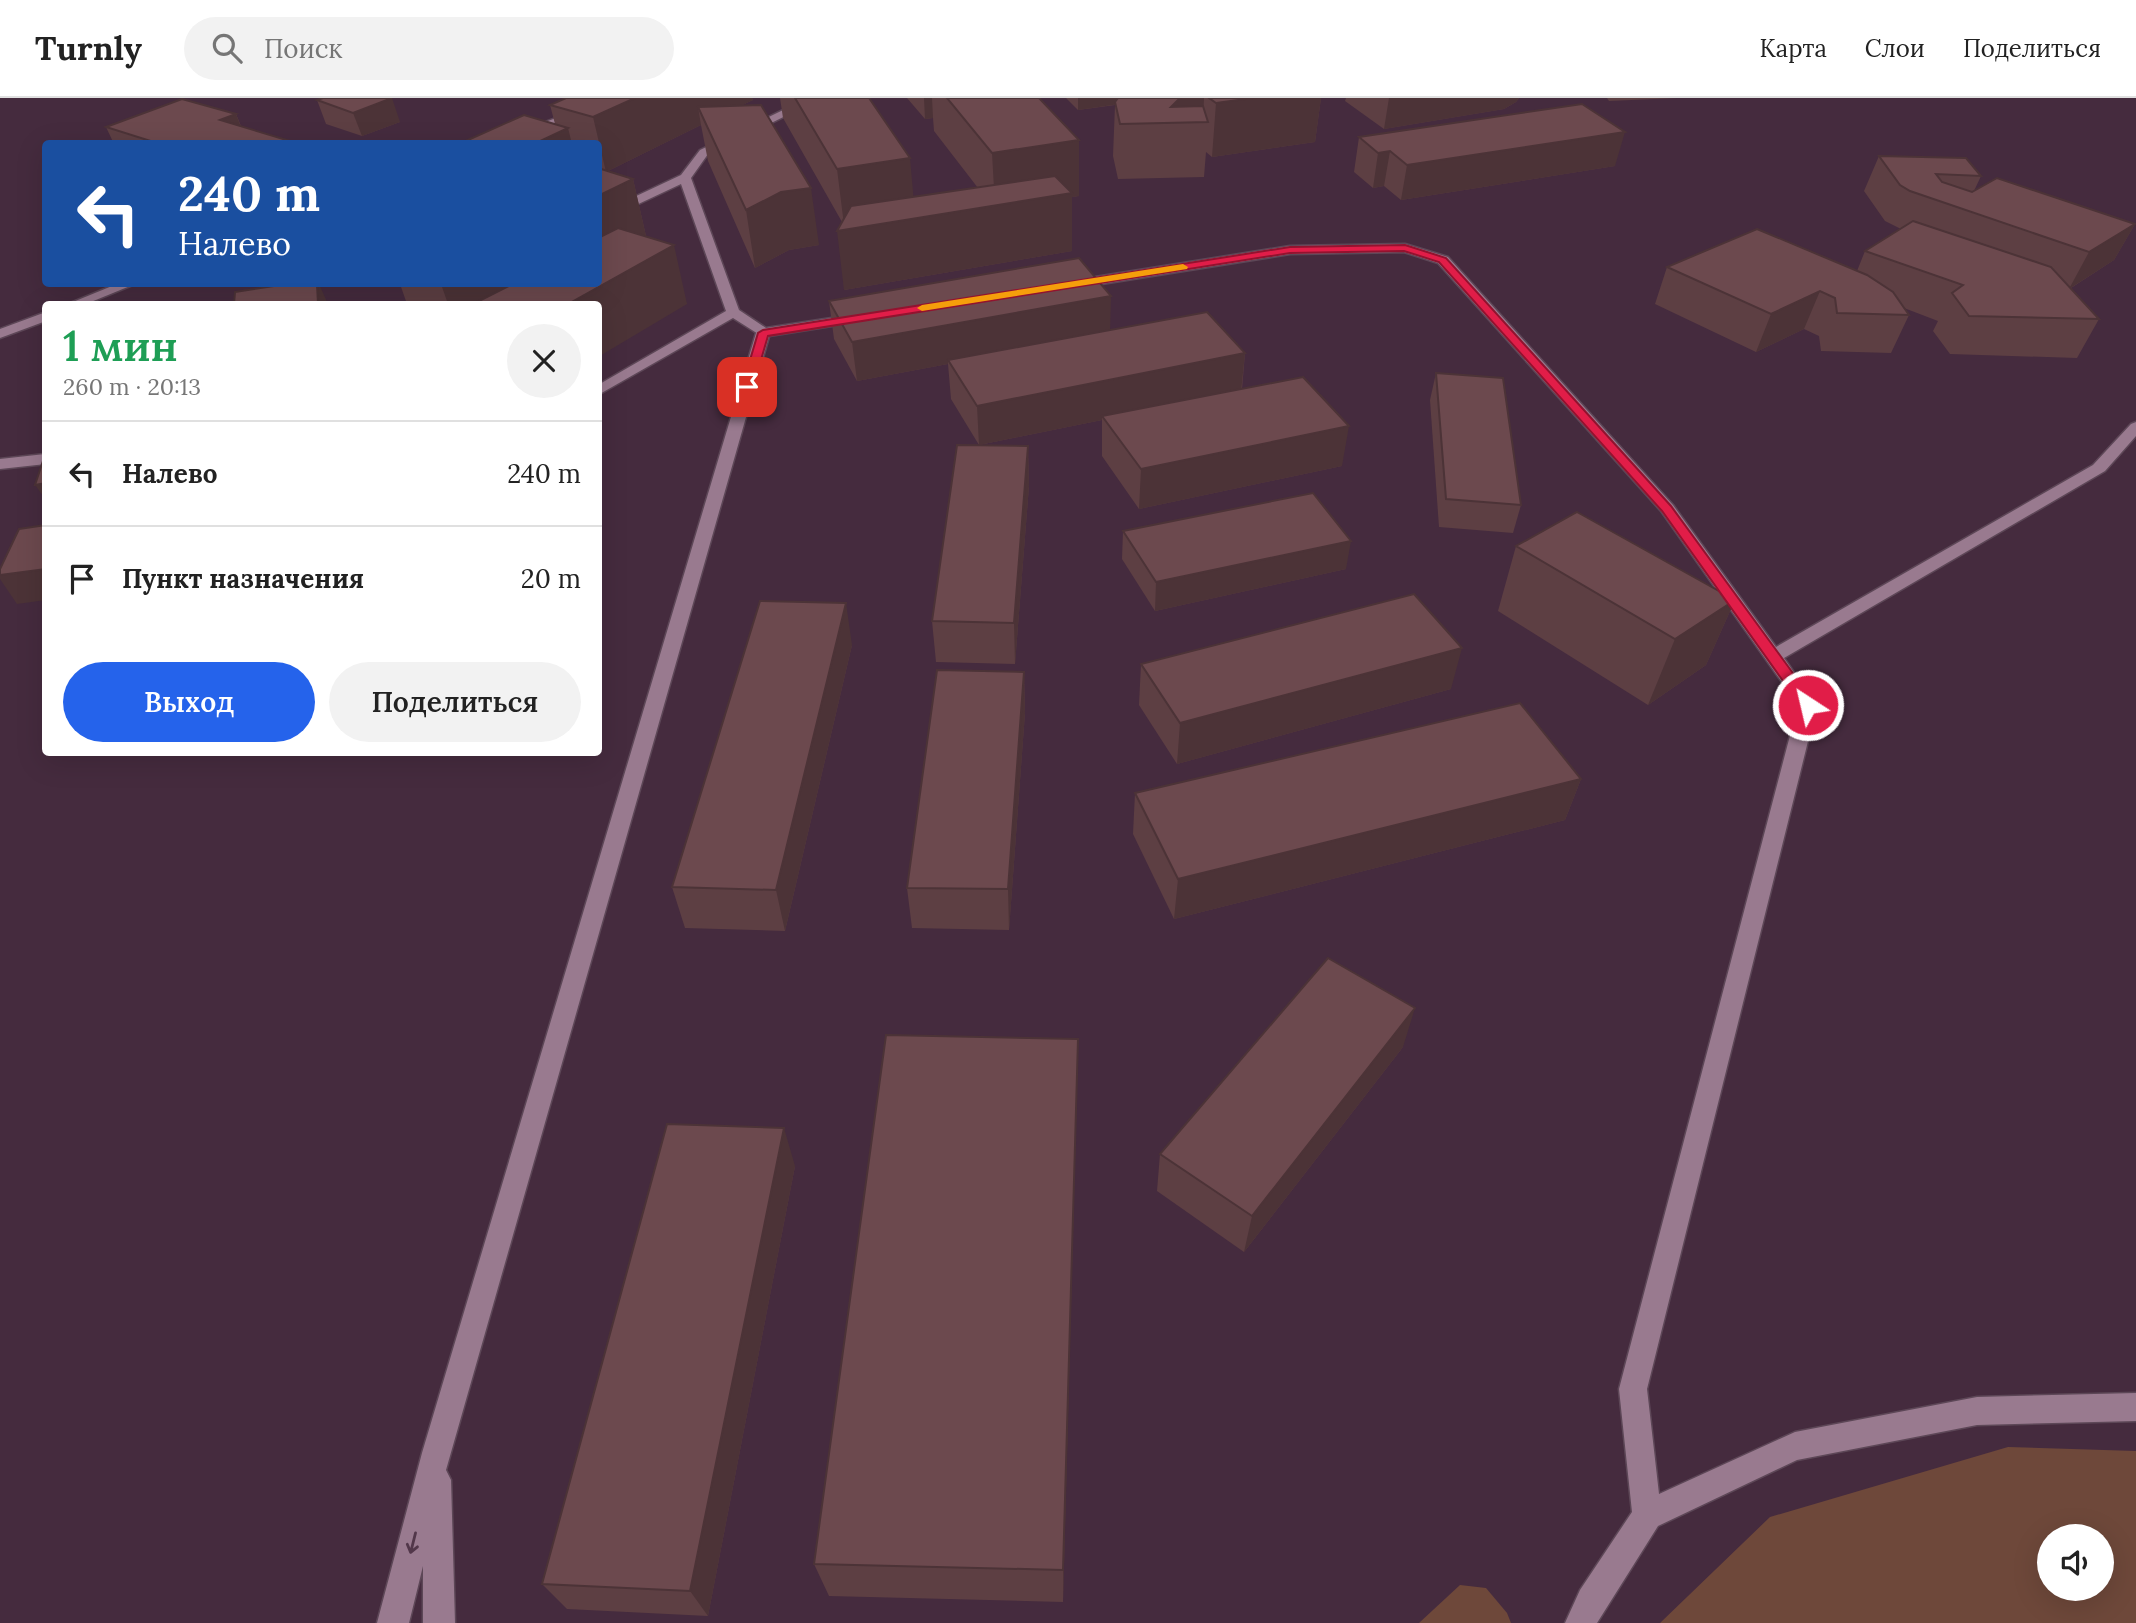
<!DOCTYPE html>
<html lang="ru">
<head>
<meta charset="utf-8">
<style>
	body { margin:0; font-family:Lora,serif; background:#f2f2f2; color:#222; height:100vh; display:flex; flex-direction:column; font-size:26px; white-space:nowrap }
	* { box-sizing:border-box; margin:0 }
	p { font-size:23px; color:#767676 }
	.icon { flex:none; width:38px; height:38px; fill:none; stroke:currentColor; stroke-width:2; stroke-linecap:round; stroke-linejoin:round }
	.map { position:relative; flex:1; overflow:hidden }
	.drawer { position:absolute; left:42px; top:203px; width:560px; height:455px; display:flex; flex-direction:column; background:#fff; border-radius:7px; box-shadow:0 7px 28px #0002 }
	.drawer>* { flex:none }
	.hud { position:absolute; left:42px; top:42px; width:560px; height:147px; border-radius:7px; box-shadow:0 7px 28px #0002; background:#1a4fa0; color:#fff; overflow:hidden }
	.fabs { position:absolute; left:2037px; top:1426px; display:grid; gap:14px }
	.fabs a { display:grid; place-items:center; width:77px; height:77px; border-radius:50%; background:#fff; box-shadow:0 7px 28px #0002; font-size:35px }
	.pin { position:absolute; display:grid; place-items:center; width:60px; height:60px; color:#fff; margin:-30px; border-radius:14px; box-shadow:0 4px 10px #0006 }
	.me { position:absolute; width:77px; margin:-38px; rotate:325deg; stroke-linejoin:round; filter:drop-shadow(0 0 5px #0008) }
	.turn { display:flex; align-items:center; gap:24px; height:147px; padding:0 21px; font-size:32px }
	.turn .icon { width:91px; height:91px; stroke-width:2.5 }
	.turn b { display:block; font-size:49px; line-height:60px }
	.round { display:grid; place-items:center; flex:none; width:74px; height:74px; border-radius:37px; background:#f2f2f2 }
	.summary { display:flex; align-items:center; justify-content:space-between; height:119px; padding:0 21px }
	h1 { font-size:42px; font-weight:600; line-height:52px; color:#1e9e55 }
	.button { display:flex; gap:14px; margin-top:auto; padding:14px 21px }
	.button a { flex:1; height:80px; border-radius:42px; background:#2563eb; color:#fff; font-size:28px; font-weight:600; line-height:80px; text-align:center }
	.button a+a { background:#f2f2f2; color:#222 }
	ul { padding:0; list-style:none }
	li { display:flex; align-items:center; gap:21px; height:105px; padding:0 21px; border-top:2px solid #e0e0e0 }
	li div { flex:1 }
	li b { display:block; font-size:26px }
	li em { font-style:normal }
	header { display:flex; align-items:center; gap:42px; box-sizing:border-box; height:98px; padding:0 35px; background:#fff; border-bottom:2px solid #e0e0e0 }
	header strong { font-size:33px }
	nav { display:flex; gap:38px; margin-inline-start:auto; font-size:24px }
	.search { width:490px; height:63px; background:#f2f2f2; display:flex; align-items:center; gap:18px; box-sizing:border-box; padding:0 24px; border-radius:38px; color:#767676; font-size:26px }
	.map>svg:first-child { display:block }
	.green { fill:#6e483a; fill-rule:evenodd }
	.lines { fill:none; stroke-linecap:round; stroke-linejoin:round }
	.lane-casing { stroke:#5d4757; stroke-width:3 }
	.street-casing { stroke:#5d4757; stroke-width:3 }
	.lane { fill:#997a8f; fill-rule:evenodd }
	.street { fill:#997a8f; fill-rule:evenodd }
	.wall { fill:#5d3f43 }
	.shaded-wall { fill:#4c3337 }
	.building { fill:#6c494e; stroke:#4c3337; stroke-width:2 }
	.oneway { stroke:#52374a }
	.route { fill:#e11d48; stroke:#92132f; stroke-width:2 }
	.slow { fill:#f59e0b }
</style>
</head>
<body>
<header>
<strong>Turnly</strong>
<div class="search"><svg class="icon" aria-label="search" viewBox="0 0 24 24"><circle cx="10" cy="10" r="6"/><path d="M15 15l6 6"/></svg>Поиск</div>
<nav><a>Карта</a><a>Слои</a><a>Поделиться</a></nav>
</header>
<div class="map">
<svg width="2136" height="1525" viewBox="0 0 2136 1525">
	<rect width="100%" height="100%" fill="#452b3e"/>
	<g class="green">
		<path d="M2008 1349 2136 1353V1525H1660L1770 1419ZM2049 1438H2102V1491H2049Z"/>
		<polygon points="1460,1487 1486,1490 1507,1515 1511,1525 1419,1525"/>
	</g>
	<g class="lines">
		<g class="lane-casing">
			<g id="lane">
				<polygon points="808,0 822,0 708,56 691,80 739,212 766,230 858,216 865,220 863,223 763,239 733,220 598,297 598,287 726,213 681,86 598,125 598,116 681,77 700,52"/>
				<polygon points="1405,146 1448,159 1673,407 1776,549 2093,367 2131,326 2136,324 2136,338 2105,373 1784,560 1817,607 1647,1291 1659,1396 1795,1334 1977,1299 2136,1295 2136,1323 1977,1327 1797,1362 1658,1428 1597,1525 1565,1525 1580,1492 1632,1414 1619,1291 1798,607 1661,413 1438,165 1404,154 1290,156 1070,191 1063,187 1070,183 1290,148"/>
				<polygon points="45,356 46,366 0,371 0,361"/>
			</g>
		</g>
		<g class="street-casing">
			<g id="street">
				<polygon points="610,0 625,0 503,46 486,46"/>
				<polygon points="117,186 135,186 86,206 68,206"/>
				<polygon points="46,214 46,223 0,240 0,231"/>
				<polygon points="763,231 770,235 446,1372 451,1382 455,1525 423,1525 423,1468 409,1525 377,1525 422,1355 756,235"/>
			</g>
		</g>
		<use href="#lane" class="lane"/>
		<use href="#street" class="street"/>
	</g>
	<g class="wall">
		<polygon points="566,0 752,0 753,2 740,8 819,147 789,152 755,170 708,63 701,27 608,73 633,81 646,138 687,206 407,206 400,186 598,186 598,46 459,46 555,26 550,7"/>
		<polygon points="780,0 869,0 913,99 978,90 934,33 933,20 925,21 907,0 1039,0 1079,42 1079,98 1072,99 1072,153 844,192 842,124 783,20"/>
		<polygon points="1066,0 1321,0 1315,44 1212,59 1206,54 1204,79 1118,81 1113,58 1115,7 1078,12"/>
		<polygon points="1346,0 1519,0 1516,4 1504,11 1384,31 1345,3"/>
		<polygon points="1607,0 1677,0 1609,3"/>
		<polygon points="317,2 400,24 362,38 326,26"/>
		<polygon points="236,16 241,28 300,46 114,46 106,29"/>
		<polygon points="1359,39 1615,68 1401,102 1384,88 1373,90 1354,74"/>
		<polygon points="1879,58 1981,78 1974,93 2135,126 2114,162 2071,190 2099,221 2077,260 1950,256 1933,233 1938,223 1904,210 1909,217 1891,255 1821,253 1819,238 1804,231 1756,254 1655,206 1667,169 1857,173 1865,153 1901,131 1885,123 1864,93"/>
		<polygon points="829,203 1110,232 1245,255 1242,291 1342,368 1139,411 1102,358 1102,322 979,347 951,301 948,266 857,283 834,241"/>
		<polygon points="1436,275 1521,407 1513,435 1439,429 1430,302"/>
		<polygon points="1028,348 1029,388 1015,566 936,564 932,523"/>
		<polygon points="1123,433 1346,471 1155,513 1122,461"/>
		<polygon points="1516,448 1735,502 1706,567 1648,607 1498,513"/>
		<polygon points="852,547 785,833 685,830 672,789"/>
		<polygon points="1141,566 1451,591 1177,666 1139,607"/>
		<polygon points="1024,574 1025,615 1009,832 912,830 907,790"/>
		<polygon points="1581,681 1565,722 1174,821 1133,736 1135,695"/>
		<polygon points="1078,941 1063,1504 829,1498 814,1466"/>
		<polygon points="1403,949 1244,1154 1157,1093 1160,1056"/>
		<polygon points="795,1068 708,1518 567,1511 542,1486"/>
	</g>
	<g class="shaded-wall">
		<polygon points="392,0 400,24 362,38 353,15"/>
		<polygon points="635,0 752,0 753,2 705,25 698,9 701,27 606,74 593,19"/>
		<polygon points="924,0 932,0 933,20 925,21"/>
		<polygon points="1078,0 1161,0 1078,12"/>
		<polygon points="1180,0 1204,0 1203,24 1171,9"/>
		<polygon points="1253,0 1321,0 1315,44 1212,59 1216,5"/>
		<polygon points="1389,0 1519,0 1516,4 1504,11 1384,31"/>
		<polygon points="236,16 245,40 220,22"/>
		<polygon points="568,30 572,46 534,46"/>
		<polygon points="1625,34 1615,68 1401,102 1407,67"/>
		<polygon points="1079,42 1079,98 1072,99 1072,153 844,192 837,133 995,108 992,55"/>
		<polygon points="1390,53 1384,88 1373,90 1378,55"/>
		<polygon points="910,60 915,116 844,127 837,71"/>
		<polygon points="633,81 646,138 598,162 598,98"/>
		<polygon points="811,90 819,147 789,152 755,170 746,112 781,94"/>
		<polygon points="2135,126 2114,162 2069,191 2089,154"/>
		<polygon points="674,147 687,206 598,259 598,206 568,206"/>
		<polygon points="317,186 319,186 328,206 318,206"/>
		<polygon points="441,186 554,186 514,206 448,206"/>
		<polygon points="1820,193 1804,231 1756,254 1771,216"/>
		<polygon points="1111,198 1110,236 948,262 948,266 857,283 852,244"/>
		<polygon points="1245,255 1241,294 1102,318 1102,322 979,347 977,308"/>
		<polygon points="1349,328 1342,368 1139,411 1141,371"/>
		<polygon points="1028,348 1029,388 1015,566 1014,525"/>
		<polygon points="46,385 46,402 35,387"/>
		<polygon points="1351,443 1346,471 1155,513 1156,484"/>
		<polygon points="46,471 46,502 17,506 0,481 0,477"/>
		<polygon points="1735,502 1706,567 1648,607 1675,541"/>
		<polygon points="846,505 852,547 785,833 776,792"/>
		<polygon points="1462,550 1451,591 1177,666 1180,625"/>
		<polygon points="1024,574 1025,615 1009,832 1008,791"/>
		<polygon points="1581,681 1565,722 1174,821 1178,781"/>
		<polygon points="1415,910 1403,949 1244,1154 1252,1118"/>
		<polygon points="1078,941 1077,989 1063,1504 1063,1472"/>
		<polygon points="784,1030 795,1068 708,1518 690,1493"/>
	</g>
	<g class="building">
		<polygon points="323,0 392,0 353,15 317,2"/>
		<polygon points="566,0 635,0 593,19 550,7"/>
		<polygon points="795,0 869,0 910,60 837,71"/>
		<polygon points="947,0 1039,0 1079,42 992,55"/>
		<polygon points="1118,0 1180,0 1171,9 1203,8 1208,24 1120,26 1115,4"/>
		<polygon points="1209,0 1253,0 1216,5"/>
		<polygon points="182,1 236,16 220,22 300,46 160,46 106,29"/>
		<polygon points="1582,6 1625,34 1407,67 1390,53 1378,55 1359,39"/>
		<polygon points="761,7 811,90 781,94 746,112 698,9"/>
		<polygon points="524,17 568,30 534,46 459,46"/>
		<polygon points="1879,58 1966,60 1981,78 1936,76 1942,84 1972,94 1997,80 2135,126 2089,154 1910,93 1900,87"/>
		<polygon points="598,70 633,81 598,98"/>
		<polygon points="1055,78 1072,95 837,133 851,108"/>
		<polygon points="1913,123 2051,169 2099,221 1969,218 1952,195 1963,187 1865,153"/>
		<polygon points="618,130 674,147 568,206 473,206 513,186 598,186 598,140"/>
		<polygon points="1757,131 1867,177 1893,194 1909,217 1837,215 1835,200 1820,193 1771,216 1667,169"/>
		<polygon points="1079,160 1111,198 852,244 829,203"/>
		<polygon points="287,186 317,186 318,206 234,206 235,194"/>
		<polygon points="1207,214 1245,255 977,308 948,262"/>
		<polygon points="1436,275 1503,280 1521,407 1446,401"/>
		<polygon points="1303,279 1349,328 1141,371 1102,318"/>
		<polygon points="957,347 1028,348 1014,525 932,523"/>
		<polygon points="46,354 46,385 35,387"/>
		<polygon points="1313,395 1351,443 1156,484 1123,433"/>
		<polygon points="1577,414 1735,502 1675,541 1516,448"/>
		<polygon points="46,427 46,471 0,477 0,471 19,431"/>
		<polygon points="1414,496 1462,550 1180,625 1141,566"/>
		<polygon points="760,503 846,505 776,792 672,789"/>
		<polygon points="937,572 1024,574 1008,791 907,790"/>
		<polygon points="1520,605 1581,681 1178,781 1135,695"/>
		<polygon points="1328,860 1415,910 1252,1118 1160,1056"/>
		<polygon points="886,937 1078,941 1063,1472 814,1466"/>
		<polygon points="667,1026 784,1030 690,1493 542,1486"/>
	</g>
	<defs><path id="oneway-shaft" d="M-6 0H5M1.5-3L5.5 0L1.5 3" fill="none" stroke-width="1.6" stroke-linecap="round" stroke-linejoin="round" transform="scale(1.75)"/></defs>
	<use class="oneway" href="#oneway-shaft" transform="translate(413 1445) rotate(104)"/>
	<polygon class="route" points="1405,147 1446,160 1671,408 1814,604 1814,611 1803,611 1662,413 1439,164 1404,153 1290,155 768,238 753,289 747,292 742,289 758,235 763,232 1290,149"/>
	<polygon class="slow" points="1183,166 1188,169 1187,171 922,213 917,210 922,207"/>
</svg>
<div class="fabs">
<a><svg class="icon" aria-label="sound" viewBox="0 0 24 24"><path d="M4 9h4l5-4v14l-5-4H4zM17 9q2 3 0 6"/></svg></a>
</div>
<div class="pin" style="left:747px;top:289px;background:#d93025"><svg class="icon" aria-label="arrive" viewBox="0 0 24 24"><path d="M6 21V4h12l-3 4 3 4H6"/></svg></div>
<svg class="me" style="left:1808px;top:607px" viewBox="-20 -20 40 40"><circle r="17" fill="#e11d48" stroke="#fff" stroke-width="3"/><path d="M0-11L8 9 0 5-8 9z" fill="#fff"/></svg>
<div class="hud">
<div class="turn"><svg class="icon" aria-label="left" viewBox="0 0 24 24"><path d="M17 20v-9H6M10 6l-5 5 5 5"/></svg><div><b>240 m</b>Налево</div></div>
</div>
<section class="drawer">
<div class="summary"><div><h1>1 мин</h1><p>260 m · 20:13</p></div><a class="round"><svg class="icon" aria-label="close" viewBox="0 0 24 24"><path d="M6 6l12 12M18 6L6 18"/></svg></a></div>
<ul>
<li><svg class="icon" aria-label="left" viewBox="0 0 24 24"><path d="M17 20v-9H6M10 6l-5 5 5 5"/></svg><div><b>Налево</b></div><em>240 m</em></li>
<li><svg class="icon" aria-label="arrive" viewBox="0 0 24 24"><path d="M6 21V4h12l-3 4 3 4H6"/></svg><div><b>Пункт назначения</b></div><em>20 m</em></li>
</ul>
<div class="button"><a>Выход</a><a>Поделиться</a></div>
</section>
</div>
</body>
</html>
